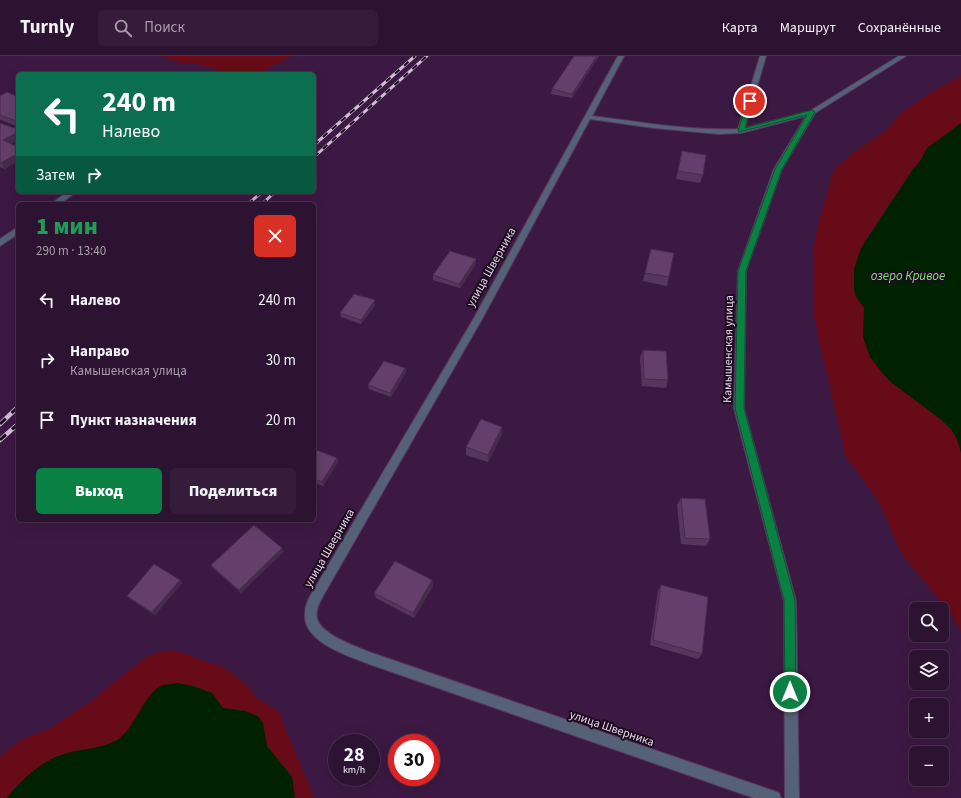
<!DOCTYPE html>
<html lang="ru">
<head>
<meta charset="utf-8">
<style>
	body { margin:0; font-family:"Source Sans 3",sans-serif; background:#351c3a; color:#f1f3f6; height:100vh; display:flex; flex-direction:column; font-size:15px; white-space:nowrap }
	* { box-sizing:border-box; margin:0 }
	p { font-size:13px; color:#a79eac }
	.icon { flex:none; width:22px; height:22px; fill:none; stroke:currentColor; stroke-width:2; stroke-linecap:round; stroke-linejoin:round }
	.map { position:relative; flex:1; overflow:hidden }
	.drawer { position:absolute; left:16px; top:146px; width:300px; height:320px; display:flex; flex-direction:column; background:#2d1332; border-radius:6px; box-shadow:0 4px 16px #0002,0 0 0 1px #48324d }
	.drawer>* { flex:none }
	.guide { position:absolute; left:16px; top:16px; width:300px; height:122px; border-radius:6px; box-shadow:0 4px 16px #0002,0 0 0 1px #48324d; background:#0b6e4f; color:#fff; overflow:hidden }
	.tools { position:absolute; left:909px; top:546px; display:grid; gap:8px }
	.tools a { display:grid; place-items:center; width:40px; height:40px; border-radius:6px; background:#2d1332; box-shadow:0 4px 16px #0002,0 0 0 1px #48324d; font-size:20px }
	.speed { position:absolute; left:328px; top:678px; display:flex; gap:8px; font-size:20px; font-weight:700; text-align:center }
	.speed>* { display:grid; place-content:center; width:52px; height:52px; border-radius:50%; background:#2d1332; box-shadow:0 4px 16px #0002,0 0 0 1px #48324d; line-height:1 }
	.speed small { font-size:10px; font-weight:400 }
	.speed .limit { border:6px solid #d22; background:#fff; color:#111 }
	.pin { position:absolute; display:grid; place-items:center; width:34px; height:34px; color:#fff; margin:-17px; border:2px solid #fff; border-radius:50%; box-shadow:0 1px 4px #0007 }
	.me { position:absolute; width:44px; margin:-22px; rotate:0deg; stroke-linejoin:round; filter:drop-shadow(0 0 3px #0008) }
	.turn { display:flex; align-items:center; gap:14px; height:84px; padding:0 20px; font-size:18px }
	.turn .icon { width:52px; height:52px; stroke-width:2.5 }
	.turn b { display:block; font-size:28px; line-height:34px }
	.then { display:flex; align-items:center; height:38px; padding:0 20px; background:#0003; gap:8px; font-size:15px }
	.round { display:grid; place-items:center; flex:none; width:42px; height:42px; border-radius:6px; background:#351c3a }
	.headline { display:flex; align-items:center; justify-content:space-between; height:68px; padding:0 20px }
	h1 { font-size:24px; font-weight:800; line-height:30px; color:#1e9e55 }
	.cta { display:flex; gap:8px; margin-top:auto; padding:8px 20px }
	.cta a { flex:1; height:46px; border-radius:6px; background:#0b8043; color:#fff; font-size:16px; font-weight:800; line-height:46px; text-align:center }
	.cta a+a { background:#351c3a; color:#f1f3f6 }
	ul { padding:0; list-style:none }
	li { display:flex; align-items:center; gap:12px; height:60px; padding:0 20px }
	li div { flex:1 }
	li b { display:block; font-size:15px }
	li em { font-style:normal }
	header { display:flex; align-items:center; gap:24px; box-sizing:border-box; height:56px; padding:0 20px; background:#2d1332; border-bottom:1px solid #48324d }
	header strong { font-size:19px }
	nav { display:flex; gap:22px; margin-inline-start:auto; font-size:14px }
	.search { width:280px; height:36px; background:#351c3a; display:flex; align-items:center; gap:10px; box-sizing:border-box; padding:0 14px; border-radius:6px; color:#a79eac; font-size:15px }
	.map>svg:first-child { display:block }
	.green { fill:#670b18 }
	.water { fill:#012200 }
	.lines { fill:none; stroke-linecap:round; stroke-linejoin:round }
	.minor-casing { stroke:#58375e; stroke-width:2 }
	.minor { fill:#546176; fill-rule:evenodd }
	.rail-far1-casing { stroke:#d3bcd8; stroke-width:3 }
	.rail-casing { stroke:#d3bcd8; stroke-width:4.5 }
	.rail-far1 { stroke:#1b0c1e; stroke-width:2; stroke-dasharray:6; stroke-linecap:butt }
	.rail { stroke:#1b0c1e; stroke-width:3; stroke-dasharray:8; stroke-linecap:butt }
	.wall { fill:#56365c }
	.shaded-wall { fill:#462c4b }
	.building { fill:#643f6b; stroke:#462c4b }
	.route { fill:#0b8043; stroke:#07532c }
	.labels { text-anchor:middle; stroke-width:4; stroke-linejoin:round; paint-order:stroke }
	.street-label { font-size:12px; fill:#e9d3ed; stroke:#1b0c1e }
	.water-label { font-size:13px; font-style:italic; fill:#86dc79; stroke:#1b0c1e }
</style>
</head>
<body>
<header>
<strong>Turnly</strong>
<div class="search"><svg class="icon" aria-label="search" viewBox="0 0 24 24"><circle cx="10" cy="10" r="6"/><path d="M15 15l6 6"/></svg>Поиск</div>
<nav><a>Карта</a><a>Маршрут</a><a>Сохранённые</a></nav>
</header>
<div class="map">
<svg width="961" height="742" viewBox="0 0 961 742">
	<rect width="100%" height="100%" fill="#3c1943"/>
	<g class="green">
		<polygon points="160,0 291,0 260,17 230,18 195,7 181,7"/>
		<polygon points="961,20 961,67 946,80 930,89 924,96 920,105 913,113 868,180 858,199 854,213 854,233 856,240 864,252 863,281 883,318 892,327 939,362 951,373 957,383 961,397 961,576 951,558 902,498 878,444 846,401 814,262 813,196 817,173 832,120 836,112 854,96 885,75 903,55 938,32"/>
		<polygon points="174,594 227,613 248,630 255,641 279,656 314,742 295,742 292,721 267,690 263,667 245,655 223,652 212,637 156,633 141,653 126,678 118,684 102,691 61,699 15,731 7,742 0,742 0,700 21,684 52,671 87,648 145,602 159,596"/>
	</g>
	<g class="water">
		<polygon points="961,67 961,397 957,383 951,373 939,362 892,327 883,318 870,301 863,281 864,252 856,241 854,233 854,213 861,192 913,113 920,105 927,92"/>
		<path d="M178 627 193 630 212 637 223 652 245 655 258 660 263 667 267 690 292 721 295 742H7C21 724 39 707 61 699 80 692 99 694 117 684 135 674 144 636 163 629 168 628 174 628 178 627Z"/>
	</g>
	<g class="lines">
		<g class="minor-casing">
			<g id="minor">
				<path d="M618 0H624L592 60C640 66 690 75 738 73L760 0H766L745 72 810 55 899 0H906L815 57 782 113 746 215 744 352 796 545 799 742H785L784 545 734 352 738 215 774 113 806 60 741 77 719 78 654 72 590 63 482 263 323 540C319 547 315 555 317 563 322 579 355 590 369 596L774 735 779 737 781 742H754L369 608C348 600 303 586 305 558 305 548 310 540 315 532L474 262Z"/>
				<polygon points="67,136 76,136 60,148 51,148"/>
				<polygon points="18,171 18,178 0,190 0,183"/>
			</g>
		</g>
		<use href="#minor" class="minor"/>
		<g class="rail-far1-casing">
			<g id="rail-far1">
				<polyline points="314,89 415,0"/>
				<polyline points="314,101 427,0"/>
				<polyline points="248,148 262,136"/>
				<polyline points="262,148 275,136"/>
			</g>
		</g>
		<g class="rail-casing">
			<g id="rail">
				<polyline points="0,368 18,351"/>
				<polyline points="0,384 18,368"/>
			</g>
		</g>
		<use href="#rail-far1" class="rail-far1"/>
		<use href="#rail" class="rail"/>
	</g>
	<g class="wall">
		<polygon points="574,0 599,0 572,42 551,38 552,33"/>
		<polygon points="0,40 18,41 18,84 11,88 18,91 18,105 5,113 0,111 0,67 14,72 16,71 16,70 1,64 0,64"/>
		<polygon points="682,95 703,119 700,127 676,123"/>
		<polygon points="651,193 669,221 667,230 643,225"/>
		<polygon points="476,203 476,208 460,232 433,224 433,219"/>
		<polygon points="375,244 375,249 361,268 341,261 340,257"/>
		<polygon points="643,294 668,324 666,332 642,330 640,302"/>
		<polygon points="405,312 406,316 391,341 369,333 368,329"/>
		<polygon points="502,371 502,378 488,406 466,399 466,391"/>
		<polygon points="314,393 337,402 338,406 323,430 314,426"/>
		<polygon points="681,442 710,483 706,490 681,488 677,449"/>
		<polygon points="284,495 241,537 213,512 211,509"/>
		<polygon points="432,524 433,530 414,562 376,542 374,537"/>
		<polygon points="182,527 155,559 130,543 127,540"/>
		<polygon points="661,529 702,598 698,603 650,589 658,535"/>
	</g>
	<g class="shaded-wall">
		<polygon points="597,0 599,0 572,42 572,38"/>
		<polygon points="18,76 18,84 7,90 3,84"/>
		<polygon points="18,97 18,105 5,113 1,107"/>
		<polygon points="476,203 476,208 460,232 459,228"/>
		<polygon points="375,244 375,249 361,268 361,264"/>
		<polygon points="405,312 406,316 391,341 390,337"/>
		<polygon points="502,371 502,378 488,406 488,399"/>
		<polygon points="337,402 338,406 323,430 322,426"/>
		<polygon points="282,492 284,495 241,537 239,534"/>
		<polygon points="180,524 182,527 155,559 152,556"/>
		<polygon points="432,524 433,530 414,562 413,557"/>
	</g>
	<g class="building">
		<polygon points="574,0 597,0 572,38 552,33"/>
		<polygon points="7,36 18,41 18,76 3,84 18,91 18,97 1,107 0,107 0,67 14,72 16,71 16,65 0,59 0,40"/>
		<polygon points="682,95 706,99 703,119 678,115"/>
		<polygon points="651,193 674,197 669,221 645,217"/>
		<polygon points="450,195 476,203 459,228 433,219"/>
		<polygon points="354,238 375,244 361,264 340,257"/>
		<polygon points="643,294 666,295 668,324 644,323"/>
		<polygon points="384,305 405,312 390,337 368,329"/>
		<polygon points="481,363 502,371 488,399 466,391"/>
		<polygon points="314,393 337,402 322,426 314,423"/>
		<polygon points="681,442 705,443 710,483 685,482"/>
		<polygon points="254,469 282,492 239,534 211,509"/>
		<polygon points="395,505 432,524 413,557 374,537"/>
		<polygon points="154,508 180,524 152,556 127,540"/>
		<polygon points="661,529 708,541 702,598 653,584"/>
	</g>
	<polygon class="route" points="750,43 753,45 745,72 812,54 815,56 782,113 746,215 744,352 795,544 796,636 795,640 790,641 786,640 785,636 784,544 735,352 738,215 775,113 807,59 739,76 738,75 747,45"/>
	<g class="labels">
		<g class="street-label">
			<text transform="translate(491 211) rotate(-61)" y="4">улица Шверника</text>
			<text transform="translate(728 293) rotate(-89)" y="4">Камышенская улица</text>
			<text transform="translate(329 492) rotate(-60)" y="4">улица Шверника</text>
			<text transform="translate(612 672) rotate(19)" y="4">улица Шверника</text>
		</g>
		<g class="water-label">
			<text x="908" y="224">озеро Кривое</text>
		</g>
	</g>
</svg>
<div class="tools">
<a><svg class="icon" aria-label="search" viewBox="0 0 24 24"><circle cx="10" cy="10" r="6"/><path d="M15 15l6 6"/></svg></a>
<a><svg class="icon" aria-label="layers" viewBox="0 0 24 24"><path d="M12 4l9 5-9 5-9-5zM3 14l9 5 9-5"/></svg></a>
<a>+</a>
<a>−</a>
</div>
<div class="speed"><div>28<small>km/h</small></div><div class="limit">30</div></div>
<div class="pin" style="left:750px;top:45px;background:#d93025"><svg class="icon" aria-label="arrive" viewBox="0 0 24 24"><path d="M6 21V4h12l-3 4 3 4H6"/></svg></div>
<svg class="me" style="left:790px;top:636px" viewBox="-20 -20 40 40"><circle r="17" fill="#0b8043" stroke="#fff" stroke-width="3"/><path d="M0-11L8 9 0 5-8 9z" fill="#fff"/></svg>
<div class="guide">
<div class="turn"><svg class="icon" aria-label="left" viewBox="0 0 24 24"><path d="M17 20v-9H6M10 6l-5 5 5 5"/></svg><div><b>240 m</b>Налево</div></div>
<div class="then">Затем<svg class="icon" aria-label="right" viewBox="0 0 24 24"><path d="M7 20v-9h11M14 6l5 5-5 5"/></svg></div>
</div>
<section class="drawer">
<div class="headline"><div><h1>1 мин</h1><p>290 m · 13:40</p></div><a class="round" style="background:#d93025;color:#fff"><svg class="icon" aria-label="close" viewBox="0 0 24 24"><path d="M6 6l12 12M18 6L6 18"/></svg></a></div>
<ul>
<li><svg class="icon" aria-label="left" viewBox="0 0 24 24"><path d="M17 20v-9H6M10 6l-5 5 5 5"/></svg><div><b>Налево</b></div><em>240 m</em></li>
<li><svg class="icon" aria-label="right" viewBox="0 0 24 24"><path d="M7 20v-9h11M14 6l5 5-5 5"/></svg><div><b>Направо</b><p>Камышенская улица</p></div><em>30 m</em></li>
<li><svg class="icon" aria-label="arrive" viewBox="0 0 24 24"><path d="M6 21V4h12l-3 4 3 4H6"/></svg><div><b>Пункт назначения</b></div><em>20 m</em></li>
</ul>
<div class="cta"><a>Выход</a><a>Поделиться</a></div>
</section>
</div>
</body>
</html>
